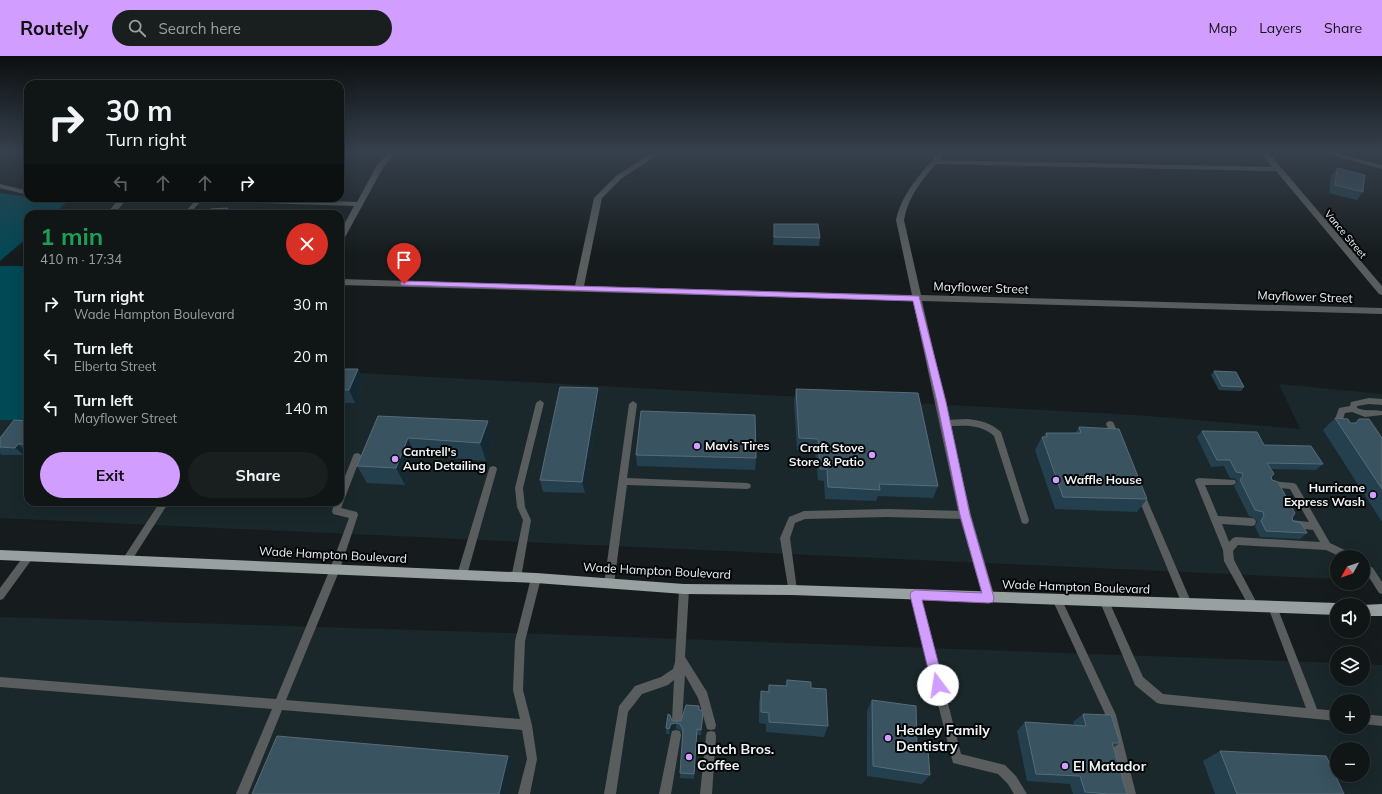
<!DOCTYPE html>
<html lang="en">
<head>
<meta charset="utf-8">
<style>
	body { margin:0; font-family:Mulish,sans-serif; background:#191e1f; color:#f1f3f6; height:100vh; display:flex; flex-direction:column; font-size:15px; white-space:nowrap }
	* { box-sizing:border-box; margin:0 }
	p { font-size:13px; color:#9c9fa1 }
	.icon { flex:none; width:22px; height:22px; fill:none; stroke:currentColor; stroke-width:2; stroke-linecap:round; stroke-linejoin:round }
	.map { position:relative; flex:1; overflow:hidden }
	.details { position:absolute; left:24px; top:154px; width:320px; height:296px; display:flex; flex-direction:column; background:#101516; border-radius:12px; box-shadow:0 4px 16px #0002,0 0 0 1px #303435 }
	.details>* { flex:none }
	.guide { position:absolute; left:24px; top:24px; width:320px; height:122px; border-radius:12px; box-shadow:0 4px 16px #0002,0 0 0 1px #303435; background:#101516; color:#f1f3f6; overflow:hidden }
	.needle { width:26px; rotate:230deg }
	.buttons { position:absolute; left:1330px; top:494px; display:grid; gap:8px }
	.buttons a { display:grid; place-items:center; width:40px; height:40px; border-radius:50%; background:#101516; box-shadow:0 4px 16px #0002,0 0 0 1px #303435; font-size:20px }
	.pin { position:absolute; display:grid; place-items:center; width:34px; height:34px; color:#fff; margin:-41px -17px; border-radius:50% 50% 50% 0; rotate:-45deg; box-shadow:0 0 4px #0007 }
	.pin .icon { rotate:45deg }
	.me { position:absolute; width:44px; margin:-22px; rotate:346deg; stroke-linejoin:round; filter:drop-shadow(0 0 3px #0008) }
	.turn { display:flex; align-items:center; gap:14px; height:84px; padding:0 16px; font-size:18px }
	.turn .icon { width:52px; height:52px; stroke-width:2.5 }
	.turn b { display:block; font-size:28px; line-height:34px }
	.lanes { display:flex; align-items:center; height:38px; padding:0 16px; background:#0003; justify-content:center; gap:20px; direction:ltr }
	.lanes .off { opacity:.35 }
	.round { display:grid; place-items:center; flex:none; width:42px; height:42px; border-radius:21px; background:#191e1f }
	.head { display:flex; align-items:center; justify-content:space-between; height:68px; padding:0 16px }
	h1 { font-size:24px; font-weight:700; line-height:30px; color:#1e9e55 }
	.cta { display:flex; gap:8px; margin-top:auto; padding:8px 16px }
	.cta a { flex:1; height:46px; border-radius:24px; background:#d19dfe; color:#111; font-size:16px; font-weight:700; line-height:46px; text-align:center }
	.cta a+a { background:#191e1f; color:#f1f3f6 }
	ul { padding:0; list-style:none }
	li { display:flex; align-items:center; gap:12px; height:52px; padding:0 16px }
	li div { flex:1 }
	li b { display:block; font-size:15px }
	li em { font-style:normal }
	header { display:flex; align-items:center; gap:24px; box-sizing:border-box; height:56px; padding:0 20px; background:#d19dfe; color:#111 }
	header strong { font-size:19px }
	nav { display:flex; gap:22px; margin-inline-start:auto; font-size:14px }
	.search { width:280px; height:36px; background:#191e1f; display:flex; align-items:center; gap:10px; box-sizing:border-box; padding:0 14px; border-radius:22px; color:#9c9fa1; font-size:15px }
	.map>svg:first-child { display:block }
	.built { fill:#1a282b; fill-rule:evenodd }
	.green { fill:#014955 }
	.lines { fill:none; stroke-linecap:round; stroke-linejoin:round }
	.service { fill:#595d5d; fill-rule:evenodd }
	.minor { fill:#595d5d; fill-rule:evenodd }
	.tertiary { fill:#595d5d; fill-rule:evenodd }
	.primary { fill:#99a0a0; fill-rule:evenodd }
	.wall { fill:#24404e }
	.shaded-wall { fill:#152933 }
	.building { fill:#3a5360; stroke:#576c77 }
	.route { fill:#d19dfe; stroke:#8866a5 }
	.poi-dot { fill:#d19dfe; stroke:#040607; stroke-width:1.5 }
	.labels { text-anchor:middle; stroke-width:4; stroke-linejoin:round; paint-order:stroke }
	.far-street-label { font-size:10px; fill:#f0f4f5; stroke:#040607 }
	.street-label { font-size:12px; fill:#f0f4f5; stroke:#040607 }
	.poi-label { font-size:12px; font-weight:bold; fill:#f0f4f5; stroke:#040607; text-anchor:start }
	.near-poi-label { font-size:14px; font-weight:bold; fill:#f0f4f5; stroke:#040607; text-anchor:start }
</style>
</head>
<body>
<header>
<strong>Routely</strong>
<div class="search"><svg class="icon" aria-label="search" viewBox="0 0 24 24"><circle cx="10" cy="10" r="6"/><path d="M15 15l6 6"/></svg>Search here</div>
<nav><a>Map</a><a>Layers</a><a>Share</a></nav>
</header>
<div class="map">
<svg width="1382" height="738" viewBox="0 0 1382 738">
	<rect width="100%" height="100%" fill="#161c1d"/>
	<g class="built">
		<polygon points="340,316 1136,359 1300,373 1279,328 1382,338 1382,525 1363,524 1363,501 1337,501 1337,523 0,462 0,364 28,365 28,446 340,446"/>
		<path d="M0 561 572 579 1337 607V623H1363V608L1382 609V738H0ZM1337 645H1363V671H1337ZM1337 693H1363V719H1337Z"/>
	</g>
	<g class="green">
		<polygon points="0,137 28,141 28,142 67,146 53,158 28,158 28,181 0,205"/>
		<polygon points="0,210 28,210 28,365 0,364"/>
	</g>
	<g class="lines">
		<g class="service">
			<polygon points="198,142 203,143 189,158 183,158"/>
			<path d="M1369 342 1382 343V349L1369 348 1357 350V352C1368 356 1372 353 1382 355V359L1365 361 1352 356 1345 357 1342 366 1344 371 1343 373H1337L1334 366 1339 352 1350 350 1351 346Z"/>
			<polygon points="540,344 544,347 523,432 525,451 531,464 521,522 519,525 516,526 513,525 511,522 523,464 517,451 515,432 536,347"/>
			<polygon points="633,345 637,348 627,422 747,427 750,428 751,430 750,432 747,433 627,429 614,528 612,531 609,532 606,531 604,528 629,348"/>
			<path d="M967 363C980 364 991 367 1001 376L1029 464 1028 467 1025 468 1022 467 1021 464 994 380C980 367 963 370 945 370L942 369 941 367 942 365 945 364Z"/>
			<polygon points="1110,365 1113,366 1114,368 1120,382 1119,384 1113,384 1112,382 1106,368 1107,366"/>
			<polygon points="357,397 360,398 361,400 341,452 357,456 358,459 340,513 286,644 520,663 513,634 515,585 531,522 533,519 536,518 539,519 541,522 525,585 523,634 532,669 537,703 530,738 518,738 527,703 522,674 282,654 248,738 236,738 272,653 0,631 0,621 276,643 330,513 349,462 333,458 332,455 335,446 340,446 340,433 353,400 354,398"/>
			<polygon points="493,410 496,411 497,413 467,519 465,522 462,523 459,522 457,519 489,413 490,411"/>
			<polygon points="1199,422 1235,424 1236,426 1235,428 1232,429 1205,429 1218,460 1252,462 1255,463 1256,466 1255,469 1252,470 1222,468 1229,486 1233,482 1236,481 1320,486 1313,474 1288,471 1287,468 1288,465 1291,464 1309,466 1290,433 1270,431 1267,430 1266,428 1267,426 1270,425 1293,427 1296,428 1330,487 1353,498 1355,501 1341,501 1326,494 1238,489 1233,495 1234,504 1259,551 1257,554 1254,555 1251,554 1224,505 1223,494 1195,425 1196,423"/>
			<polygon points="1141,435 1144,436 1145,439 1192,548 1190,551 1187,552 1184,551 1182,548 1137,439 1138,436"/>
			<polygon points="160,446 169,446 130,507 127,508 124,507 122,504 124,501"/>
			<polygon points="887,453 965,455 968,456 969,459 968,462 965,463 887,461 805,463 795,467 790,482 797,534 795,537 792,538 789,537 780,482 789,461 804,455"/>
			<polygon points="29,496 32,497 34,500 32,503 3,543 0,544 0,532 26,497"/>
			<polygon points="1363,506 1373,512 1382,526 1382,538 1379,537 1367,518 1363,515"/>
			<polygon points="684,529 687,530 689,533 685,601 707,636 716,669 715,673 711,674 707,673 698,642 685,619 682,665 681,669 677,670 673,669 672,665 674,624 668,629 642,638 628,656 616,738 604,738 619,650 635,630 661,621 673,613 675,606 679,533 681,530"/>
			<polygon points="915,535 918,536 920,539 961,698 1005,709 1016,720 1027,738 1014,738 1008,728 998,718 953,707 910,539 912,536"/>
			<polygon points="1058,541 1061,542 1116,659 1136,738 1124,738 1106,660 1053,545 1055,542"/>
			<polygon points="1105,542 1108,543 1143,621 1163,638 1306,652 1268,551 1270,548 1273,547 1276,548 1317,653 1337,655 1337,665 1161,648 1157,647 1135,629 1100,546 1102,543"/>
			<polygon points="1363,658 1382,660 1382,670 1363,668"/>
			<polygon points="676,674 680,675 681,679 671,738 659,738 671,679 672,675"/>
			<polygon points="711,675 715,676 716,680 712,738 700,738 706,680 707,676"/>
		</g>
		<g class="minor">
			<polygon points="390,95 397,95 384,110 344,183 340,185 340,176 354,150 164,144 160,142 237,142 357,146 377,109"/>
			<path d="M655 95H663L621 123 602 142 584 230 912 239 896 164C902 136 922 117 940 95H947L940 104 1272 111 1260 95H1267L1382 230V239L1379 238 1276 115 936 108C921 125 908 141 904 164L921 239 1382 252V258L922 245 971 459 995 542 993 546 989 547 985 546 983 542 959 459 913 245 340 229V223L575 230 594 142 616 120Z"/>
			<polygon points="0,128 28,135 28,139 0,132"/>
			<polygon points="120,142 128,142 114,158 106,158"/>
		</g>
		<polygon class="tertiary" points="1316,95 1328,95 1382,109 1382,113"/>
		<g class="primary">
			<polygon points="0,494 536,517 684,528 792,529 1337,547 1341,549 1337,549 1337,559 792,539 684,538 536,527 0,504"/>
			<polygon points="1382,548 1382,560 1363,560 1363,549 1362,549"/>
		</g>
	</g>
	<g class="wall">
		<polygon points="1337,112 1363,136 1357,144 1329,137 1331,120"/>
		<polygon points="774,168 820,182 819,190 773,189"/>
		<polygon points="340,313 358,313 364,326 355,347 340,347"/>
		<polygon points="1214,315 1244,331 1241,335 1219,334 1211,319"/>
		<polygon points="796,333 938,430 933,442 878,440 876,445 825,443 824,425 818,424 815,394 797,394 794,345"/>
		<polygon points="599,344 585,437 543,436 540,424"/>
		<polygon points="378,360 493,383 486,405 415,399 405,429 367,427 357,410"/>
		<polygon points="1335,362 1350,367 1355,367 1359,363 1382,382 1382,466 1323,374"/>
		<polygon points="28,365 28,396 27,396 24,399 2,399 0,397 0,382"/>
		<polygon points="1079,371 1147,443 1137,456 1055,453 1035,394 1042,381 1043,381 1046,377 1075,377"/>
		<polygon points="1202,375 1264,389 1323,408 1316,414 1271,413 1271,421 1272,424 1292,462 1293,465 1307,477 1300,483 1260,481 1255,471 1257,466 1256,463 1249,460 1234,430 1237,426 1236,423 1230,422 1224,410 1211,411 1197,381"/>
		<polygon points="636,399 756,402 755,414 637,410"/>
		<polygon points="787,624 811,632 828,670 824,681 766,676 766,668 759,667 759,647 761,635 767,636 769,629 785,630"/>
		<polygon points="872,644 917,693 930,719 922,728 867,720 867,655"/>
		<polygon points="699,654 703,657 701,679 697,679 694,723 680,722 680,717 683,678 680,674 676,673 672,674 670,678 666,678 666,672 672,665 681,665"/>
		<polygon points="1083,658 1120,687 1113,692 1127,738 1073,738 1070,728 1027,725 1017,675 1025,666 1074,669 1073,666"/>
		<polygon points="1220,695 1344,738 1215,738 1203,705"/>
	</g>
	<g class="shaded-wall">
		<polygon points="228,152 232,158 225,158"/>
		<polygon points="358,313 364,326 355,347 349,334"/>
		<polygon points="598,332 599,344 585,437 582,426"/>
		<polygon points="488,365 493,383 486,405 480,387"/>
		<polygon points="408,382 415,399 405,429 396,412"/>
		<polygon points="18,388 27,396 24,399 15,392"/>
		<polygon points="676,667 676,673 672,674 670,678 669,673 671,668"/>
		<polygon points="508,700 513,708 506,738 499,738"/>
	</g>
	<g class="building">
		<polygon points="1337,112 1365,119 1363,136 1335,129"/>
		<polygon points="228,152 225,158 207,158 210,153"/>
		<polygon points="774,168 818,168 820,182 774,181"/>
		<polygon points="340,313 358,313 349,334 340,334"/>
		<polygon points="1214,315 1236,316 1244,331 1222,330"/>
		<polygon points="560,331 598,332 582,426 540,424"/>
		<polygon points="796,333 918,337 938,430 879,428 880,434 828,431 827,413 820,413 818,383 799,382"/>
		<polygon points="641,355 755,359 756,402 636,399"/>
		<polygon points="378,360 488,365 480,387 408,382 396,412 357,410"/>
		<polygon points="1335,362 1348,363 1350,367 1356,367 1359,363 1369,363 1382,382 1382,433"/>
		<polygon points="14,364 28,365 28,388 18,388 15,392 0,391 0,382"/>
		<polygon points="1079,371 1119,373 1147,443 1063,441 1042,381 1047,381 1046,377 1081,377"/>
		<polygon points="1202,375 1257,376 1264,389 1311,390 1323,408 1267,407 1274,418 1271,421 1272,424 1278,426 1295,457 1292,462 1293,465 1301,467 1307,477 1266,475 1261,465 1264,460 1263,456 1255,454 1240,424 1243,420 1242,417 1236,416 1230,404 1217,404"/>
		<polygon points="787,624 811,626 811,632 826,633 828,670 769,666 769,657 761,656 761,635 769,636 769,629 787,630"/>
		<polygon points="872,644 916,650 917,693 928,694 930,719 873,710"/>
		<polygon points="686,649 699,650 699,654 702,654 703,657 701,674 697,673 694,718 680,717 683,674 680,668 676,667 671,668 669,673 666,672 668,658 670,659 672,665 681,665"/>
		<polygon points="1083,658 1111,659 1120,687 1112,687 1127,738 1109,738 1085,736 1080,720 1036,718 1025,666 1086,670"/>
		<polygon points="277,680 508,700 499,738 252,738"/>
		<polygon points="1220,695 1326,700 1344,738 1237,738"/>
	</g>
	<linearGradient id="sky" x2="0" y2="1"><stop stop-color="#0c0f10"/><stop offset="0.48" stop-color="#36404c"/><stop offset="1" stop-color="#36404c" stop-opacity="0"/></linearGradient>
	<rect width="1382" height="199" fill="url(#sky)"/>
	<polygon class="route" points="404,225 919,240 946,346 970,459 994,542 993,546 989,547 922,544 944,629 942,633 938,634 934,633 932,629 910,539 911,536 915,534 982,537 960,459 937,346 913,245 401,229 401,226"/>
	<g class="poi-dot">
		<circle cx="697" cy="390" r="4"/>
		<circle cx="872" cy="399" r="4"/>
		<circle cx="395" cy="403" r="4"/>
		<circle cx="1056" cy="424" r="4"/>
		<circle cx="1373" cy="439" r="4"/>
		<circle cx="888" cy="682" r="4"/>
		<circle cx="689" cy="701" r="4"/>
		<circle cx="1065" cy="710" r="4"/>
	</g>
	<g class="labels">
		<g class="far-street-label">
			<text transform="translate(1346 178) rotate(50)" y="4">Vance Street</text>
		</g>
		<g class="street-label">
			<text transform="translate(981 232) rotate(2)" y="4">Mayflower Street</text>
			<text transform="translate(1305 241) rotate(2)" y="4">Mayflower Street</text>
			<text transform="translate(333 499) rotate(3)" y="4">Wade Hampton Boulevard</text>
			<text transform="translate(657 515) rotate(3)" y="4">Wade Hampton Boulevard</text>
			<text transform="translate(1076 531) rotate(2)" y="4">Wade Hampton Boulevard</text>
		</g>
		<g class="poi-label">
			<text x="705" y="394">Mavis Tires</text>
			<text x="864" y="396" text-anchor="end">Craft Stove<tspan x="864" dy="14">Store &amp; Patio</tspan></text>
			<text x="403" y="400">Cantrell's<tspan x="403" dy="14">Auto Detailing</tspan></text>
			<text x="1064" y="428">Waffle House</text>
			<text x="1365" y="436" text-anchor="end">Hurricane<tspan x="1365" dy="14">Express Wash</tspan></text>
		</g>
		<g class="near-poi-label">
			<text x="896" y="679">Healey Family<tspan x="896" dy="16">Dentistry</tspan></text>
			<text x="697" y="698">Dutch Bros.<tspan x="697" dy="16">Coffee</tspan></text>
			<text x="1073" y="715">El Matador</text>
		</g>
	</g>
</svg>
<div class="buttons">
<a><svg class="needle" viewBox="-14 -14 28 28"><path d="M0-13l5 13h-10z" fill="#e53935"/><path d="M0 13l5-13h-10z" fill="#9c9fa1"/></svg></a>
<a><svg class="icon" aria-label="sound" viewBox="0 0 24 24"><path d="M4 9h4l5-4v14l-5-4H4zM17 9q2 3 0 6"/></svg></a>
<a><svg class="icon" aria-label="layers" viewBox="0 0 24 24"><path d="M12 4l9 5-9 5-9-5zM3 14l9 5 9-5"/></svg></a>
<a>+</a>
<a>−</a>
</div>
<div class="pin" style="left:404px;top:228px;background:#d93025"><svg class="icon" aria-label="arrive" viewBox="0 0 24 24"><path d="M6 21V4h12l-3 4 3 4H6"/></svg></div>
<svg class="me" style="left:938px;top:629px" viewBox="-20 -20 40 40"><circle r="19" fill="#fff"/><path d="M0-13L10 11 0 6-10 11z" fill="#d19dfe"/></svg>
<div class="guide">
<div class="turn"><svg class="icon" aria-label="right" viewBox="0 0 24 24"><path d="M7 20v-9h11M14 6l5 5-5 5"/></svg><div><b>30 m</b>Turn right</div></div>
<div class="lanes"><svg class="icon off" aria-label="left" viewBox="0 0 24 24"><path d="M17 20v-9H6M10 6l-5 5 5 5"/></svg><svg class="icon off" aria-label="ahead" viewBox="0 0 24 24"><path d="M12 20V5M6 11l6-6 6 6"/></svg><svg class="icon off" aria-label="ahead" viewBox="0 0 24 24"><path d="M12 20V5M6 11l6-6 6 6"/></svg><svg class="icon" aria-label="right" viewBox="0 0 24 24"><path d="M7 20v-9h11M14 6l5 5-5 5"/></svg></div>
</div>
<section class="details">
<div class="head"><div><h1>1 min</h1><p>410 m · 17:34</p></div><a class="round" style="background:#d93025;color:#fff"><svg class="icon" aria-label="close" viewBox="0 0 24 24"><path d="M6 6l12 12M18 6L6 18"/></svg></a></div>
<ul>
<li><svg class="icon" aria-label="right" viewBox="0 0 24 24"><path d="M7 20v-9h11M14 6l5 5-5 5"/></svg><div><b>Turn right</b><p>Wade Hampton Boulevard</p></div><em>30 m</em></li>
<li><svg class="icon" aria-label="left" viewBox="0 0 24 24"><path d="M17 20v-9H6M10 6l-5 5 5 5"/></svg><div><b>Turn left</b><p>Elberta Street</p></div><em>20 m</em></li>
<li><svg class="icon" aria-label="left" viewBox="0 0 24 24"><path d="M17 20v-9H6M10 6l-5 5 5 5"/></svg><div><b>Turn left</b><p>Mayflower Street</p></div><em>140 m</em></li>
</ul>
<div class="cta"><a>Exit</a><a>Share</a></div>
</section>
</div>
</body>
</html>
